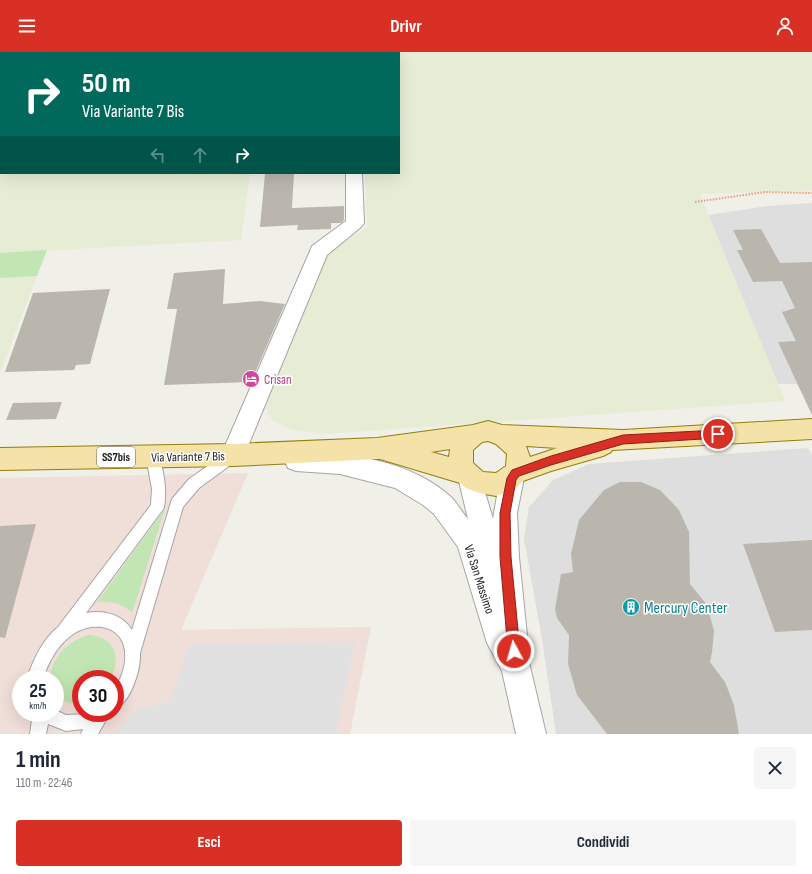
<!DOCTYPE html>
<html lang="it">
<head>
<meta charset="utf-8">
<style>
	body { margin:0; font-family:"Sofia Sans Condensed",sans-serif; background:#f6f6f7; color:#1f2937; height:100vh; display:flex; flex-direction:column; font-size:15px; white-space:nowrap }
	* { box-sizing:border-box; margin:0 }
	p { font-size:13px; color:#747a83 }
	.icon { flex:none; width:22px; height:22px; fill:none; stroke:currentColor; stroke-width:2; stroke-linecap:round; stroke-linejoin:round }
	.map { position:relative; height:682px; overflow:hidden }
	.panel { display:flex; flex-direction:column; background:#fff; flex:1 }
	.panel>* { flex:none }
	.guide { position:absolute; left:0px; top:0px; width:400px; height:122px; box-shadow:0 4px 16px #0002; background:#00695c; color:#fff; overflow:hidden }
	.speed { position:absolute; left:12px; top:618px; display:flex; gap:8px; font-size:20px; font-weight:700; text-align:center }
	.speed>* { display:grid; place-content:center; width:52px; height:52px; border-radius:50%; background:#fff; box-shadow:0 4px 16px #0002; line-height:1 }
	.speed small { font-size:10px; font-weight:400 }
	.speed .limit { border:6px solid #d22; background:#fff; color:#111 }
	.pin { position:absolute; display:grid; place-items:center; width:34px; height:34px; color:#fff; margin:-17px; border:2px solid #fff; border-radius:50%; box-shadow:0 1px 4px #0007 }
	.me { position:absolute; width:44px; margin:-22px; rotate:354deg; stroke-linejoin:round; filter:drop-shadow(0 0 3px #0008) }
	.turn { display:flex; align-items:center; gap:14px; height:84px; padding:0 16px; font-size:18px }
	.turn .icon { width:52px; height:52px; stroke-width:2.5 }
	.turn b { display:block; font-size:28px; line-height:34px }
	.lanes { display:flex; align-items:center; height:38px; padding:0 16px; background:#0003; justify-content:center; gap:20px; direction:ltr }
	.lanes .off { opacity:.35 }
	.round { display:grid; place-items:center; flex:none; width:42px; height:42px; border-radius:4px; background:#f6f6f7 }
	.overview { display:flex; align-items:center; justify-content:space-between; height:68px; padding:0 16px }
	h1 { font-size:24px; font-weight:700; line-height:30px }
	.button { display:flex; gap:8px; margin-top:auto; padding:8px 16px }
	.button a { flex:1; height:46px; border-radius:4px; background:#d93025; color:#fff; font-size:16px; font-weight:700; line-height:46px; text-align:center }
	.button a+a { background:#f6f6f7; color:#1f2937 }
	header { display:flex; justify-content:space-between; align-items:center; height:52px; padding:0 16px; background:#d93025; color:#fff; font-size:18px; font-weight:700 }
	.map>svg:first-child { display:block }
	.residential { fill:#dfdede }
	.commercial { fill:#f0ded9; fill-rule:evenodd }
	.farmland { fill:#e7edd5 }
	.grass { fill:#c2e6b3 }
	.parking { fill:#e1e1e1 }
	.building { fill:#bab6ae }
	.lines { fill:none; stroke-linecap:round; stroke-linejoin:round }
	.lane-casing { stroke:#a5a5a5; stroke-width:2 }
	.street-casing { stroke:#a5a5a5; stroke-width:2 }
	.primary-casing { stroke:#927f0b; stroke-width:2 }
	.path { stroke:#f09c7a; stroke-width:2; stroke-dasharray:1.5 1.5; stroke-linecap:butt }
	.lane { fill:#fff; fill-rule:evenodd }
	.street { fill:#fff; fill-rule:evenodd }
	.primary { fill:#f5e2a8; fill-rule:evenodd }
	.route { fill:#d93025; stroke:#8d1f18 }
	.labels { text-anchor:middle; stroke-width:3; stroke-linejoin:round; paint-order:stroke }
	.shield { fill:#fff; stroke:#646464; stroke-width:1 }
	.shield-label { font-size:12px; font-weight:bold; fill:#212121 }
	.hotel-label { font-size:13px; fill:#b23c85; stroke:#fff; text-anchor:start }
	.street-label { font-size:13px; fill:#212121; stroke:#fff }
	.near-culture-label { font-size:16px; fill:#0d838f; stroke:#fff; text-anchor:start }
</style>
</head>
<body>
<header><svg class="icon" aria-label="menu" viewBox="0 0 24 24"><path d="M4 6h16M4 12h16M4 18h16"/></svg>Drivr<svg class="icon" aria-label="person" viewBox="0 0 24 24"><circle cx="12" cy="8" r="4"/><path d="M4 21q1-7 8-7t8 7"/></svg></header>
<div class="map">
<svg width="812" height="682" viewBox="0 0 812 682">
	<rect width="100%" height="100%" fill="#f0efe8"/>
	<g class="residential">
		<polygon points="812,151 812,341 800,337 797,332 778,332 708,163 767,154"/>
		<polygon points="808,396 812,403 812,682 556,682 541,581 524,487 529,455 553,428 589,412"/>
	</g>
	<path class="commercial" d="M248 421 181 578 371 575 350 682H0V426ZM21 627H55V661H21ZM81 627H115V661H81Z"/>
	<g class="farmland">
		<polygon points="0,0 267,0 1,1 1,121 250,121 241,188 0,201"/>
		<polygon points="362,0 812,0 812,138 700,142 785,349 326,382 293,378 275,370 268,362 266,355 323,204 367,175 365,121 399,121 399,1"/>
		<polygon points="37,224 0,321 0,226"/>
	</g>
	<g class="grass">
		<polygon points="47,198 37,224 0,226 0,201"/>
		<path d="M165 457 132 561C123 551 110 549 97 550Z"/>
		<path d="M88 583C114 584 123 605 110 627H81V650C71 652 60 651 55 641V627H51C50 605 69 589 88 583Z"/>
	</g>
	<polygon class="parking" points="355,589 336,682 113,682 137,658 171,648 188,593"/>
	<g class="building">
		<polygon points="294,121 292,156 344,154 344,168 341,171 331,171 331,177 297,178 298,173 260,175 265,122"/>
		<polygon points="761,177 780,211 812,210 812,363 778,290 796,289 782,260 795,256 782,229 753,230 737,198 743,198 733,178"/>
		<polygon points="225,217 223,252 260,249 285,252 251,330 164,333 177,257 167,257 174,221"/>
		<polygon points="110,237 90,312 76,313 74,318 5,320 33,241"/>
		<polygon points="62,350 56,367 6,368 13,351"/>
		<polygon points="620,430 641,430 660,438 679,458 689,480 690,532 707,553 714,579 712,600 710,610 725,630 734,653 739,682 607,682 577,643 568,612 569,583 557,566 555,557 561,522 573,520 571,502 579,468 604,438"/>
		<polygon points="36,472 5,586 0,585 0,474"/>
		<polygon points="812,488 812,578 775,580 743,492"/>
	</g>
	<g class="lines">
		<g class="lane-casing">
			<g id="lane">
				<path d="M152 398 157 400C164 417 167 438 164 456L86 561C104 558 122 562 132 578L172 447 189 427 226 401 231 399 236 401 237 405 236 409 199 436 183 455 140 601C141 617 131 650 115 657 115 651 113 642 115 635 116 633 118 630 120 627 124 618 127 605 124 594 121 583 113 577 102 575 71 571 51 601 43 627H27C33 608 42 588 58 575L151 453 152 437 146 404 147 400Z"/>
				<polygon points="55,658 66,663 110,661 98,682 81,682 83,677 66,679 48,672 46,682 30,682 33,661 55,661"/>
			</g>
		</g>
		<g class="street-casing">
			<g id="street">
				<rect x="347" y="0" width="14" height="1"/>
				<polygon points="346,121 362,121 364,171 361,175 327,203 241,411 233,414 225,411 221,403 310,199 312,194 346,169"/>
				<path d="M296 397C348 401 411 408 451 445 457 451 462 460 468 467L458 425 462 417 470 414 478 417 493 467 500 426 504 418 512 415 520 418 524 426 517 461 519 505 529 603 528 606 546 682H516L502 619 487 591 458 495 434 462 423 453 395 436 340 422 296 419 288 416 284 408 288 400Z"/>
			</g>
		</g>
		<g class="primary-casing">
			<path id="primary" d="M812 367V387L612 398 611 400 603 404 551 419 523 429 515 437 496 444 479 441 466 436 460 431 380 407 233 414 0 418V396L233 392 377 386 473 373 488 369 502 373 623 378ZM488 389 496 392 507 402 506 414 496 421 483 420 473 411V398L482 390ZM526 394 557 396 530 405ZM450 397 449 405 431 400Z"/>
		</g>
		<polyline class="path" points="695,150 765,140 812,141"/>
		<use href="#lane" class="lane"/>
		<use href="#street" class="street"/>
		<use href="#primary" class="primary"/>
	</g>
	<polygon class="route" points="718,378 721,379 722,382 721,385 718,386 623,392 551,413 519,424 516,428 510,461 511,505 520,599 518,603 514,605 510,603 508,599 500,505 500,461 507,426 512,418 551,404 623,383"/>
	<defs>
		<g id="hotel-disc" transform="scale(0.9)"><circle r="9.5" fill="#d1479c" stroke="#fff"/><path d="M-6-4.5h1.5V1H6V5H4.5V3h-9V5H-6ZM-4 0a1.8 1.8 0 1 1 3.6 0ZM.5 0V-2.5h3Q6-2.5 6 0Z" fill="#fff"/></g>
		<g id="building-disc" transform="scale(0.9)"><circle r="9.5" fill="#0f9aa8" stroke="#fff"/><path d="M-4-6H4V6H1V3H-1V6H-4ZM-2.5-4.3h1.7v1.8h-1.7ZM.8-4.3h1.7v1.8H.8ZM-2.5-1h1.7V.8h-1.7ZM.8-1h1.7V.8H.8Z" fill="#fff"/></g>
	</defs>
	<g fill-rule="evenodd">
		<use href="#hotel-disc" x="251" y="327"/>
		<use href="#building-disc" x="631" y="555"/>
	</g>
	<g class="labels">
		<rect class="shield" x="97" y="395" width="38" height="20" rx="3"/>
		<g class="shield-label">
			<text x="116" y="409">SS7bis</text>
		</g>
		<g class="hotel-label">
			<text x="264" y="332">Crisan</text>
		</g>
		<g class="street-label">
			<text transform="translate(188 404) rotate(-1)" y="5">Via Variante 7 Bis</text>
			<text transform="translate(480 527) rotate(72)" y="5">Via San Massimo</text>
		</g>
		<g class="near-culture-label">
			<text x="644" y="561">Mercury Center</text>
		</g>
	</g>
</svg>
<div class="speed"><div>25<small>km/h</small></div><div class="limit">30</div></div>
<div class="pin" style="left:718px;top:382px;background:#d93025"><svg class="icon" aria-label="arrive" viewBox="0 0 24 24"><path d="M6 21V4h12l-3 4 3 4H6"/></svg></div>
<svg class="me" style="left:514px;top:599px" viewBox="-20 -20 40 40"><circle r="17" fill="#d93025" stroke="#fff" stroke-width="3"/><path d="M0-11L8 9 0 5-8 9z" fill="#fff"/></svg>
<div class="guide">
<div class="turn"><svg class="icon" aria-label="right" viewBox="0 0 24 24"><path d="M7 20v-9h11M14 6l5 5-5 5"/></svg><div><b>50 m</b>Via Variante 7 Bis</div></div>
<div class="lanes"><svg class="icon off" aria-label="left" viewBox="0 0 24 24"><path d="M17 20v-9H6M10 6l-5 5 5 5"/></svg><svg class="icon off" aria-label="ahead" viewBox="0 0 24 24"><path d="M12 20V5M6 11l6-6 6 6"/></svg><svg class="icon" aria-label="right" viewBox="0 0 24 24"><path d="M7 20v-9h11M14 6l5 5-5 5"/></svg></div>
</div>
</div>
<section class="panel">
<div class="overview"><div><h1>1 min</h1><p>110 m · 22:46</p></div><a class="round"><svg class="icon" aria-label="close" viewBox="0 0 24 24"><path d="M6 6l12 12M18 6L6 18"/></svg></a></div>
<div class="button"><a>Esci</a><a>Condividi</a></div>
</section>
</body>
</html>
